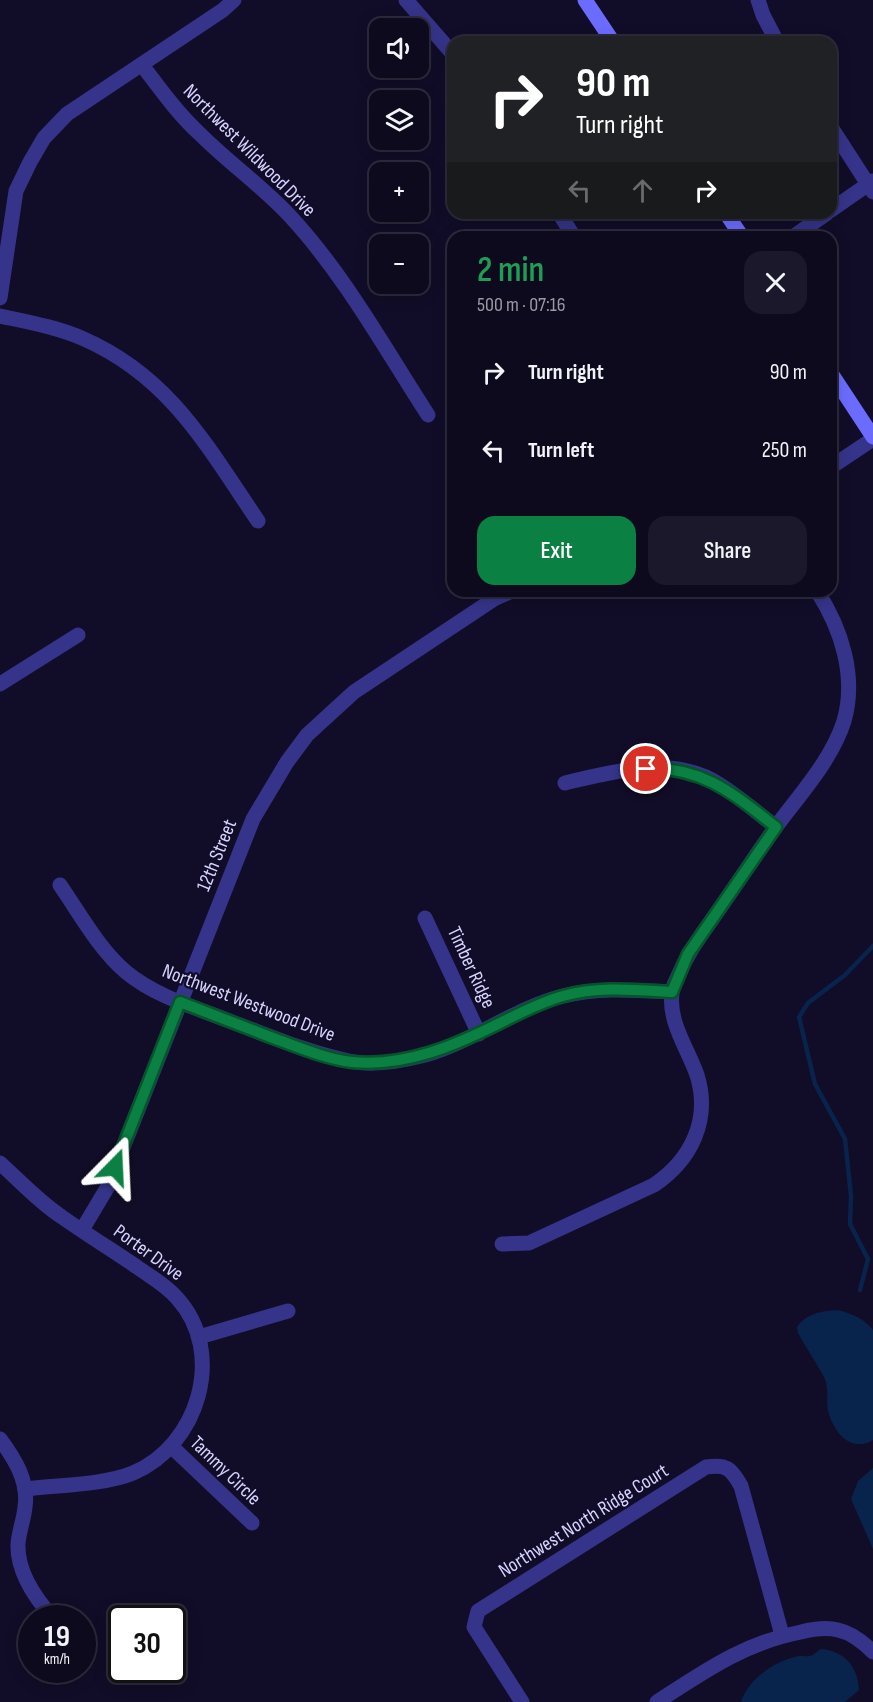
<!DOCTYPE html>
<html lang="en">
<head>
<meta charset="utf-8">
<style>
	body { margin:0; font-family:"Sofia Sans Condensed",sans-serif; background:#1b182b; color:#f1f3f6; height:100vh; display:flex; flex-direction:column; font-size:22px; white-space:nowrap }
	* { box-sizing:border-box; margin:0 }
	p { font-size:20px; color:#9a9aa4 }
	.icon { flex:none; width:33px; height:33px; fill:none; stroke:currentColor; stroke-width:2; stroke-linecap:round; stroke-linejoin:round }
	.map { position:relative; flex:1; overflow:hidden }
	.side { position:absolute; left:447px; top:231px; width:390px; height:366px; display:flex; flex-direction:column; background:#0d0a1e; border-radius:18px; box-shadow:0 3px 15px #0003,0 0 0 2px #2d2b3c }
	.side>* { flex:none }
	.hud { position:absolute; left:447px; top:36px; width:390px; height:183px; border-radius:18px; box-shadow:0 3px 15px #0003,0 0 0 2px #2d2b3c; background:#202124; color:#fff; overflow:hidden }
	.controls { position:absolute; left:369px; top:18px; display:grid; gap:12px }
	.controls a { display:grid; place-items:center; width:60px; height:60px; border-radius:12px; background:#0d0a1e; box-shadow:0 3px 15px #0003,0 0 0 2px #2d2b3c; font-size:30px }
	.speed { position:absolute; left:18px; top:1605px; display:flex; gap:12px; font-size:30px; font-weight:700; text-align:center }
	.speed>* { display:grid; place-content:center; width:78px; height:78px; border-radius:50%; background:#0d0a1e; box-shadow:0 3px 15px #0003,0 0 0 2px #2d2b3c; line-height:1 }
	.speed small { font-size:15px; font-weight:400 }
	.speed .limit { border:3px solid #111; border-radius:9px; background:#fff; color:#111 }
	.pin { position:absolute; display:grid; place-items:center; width:51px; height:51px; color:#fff; margin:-26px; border:3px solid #fff; border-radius:50%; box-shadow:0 2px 6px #0007 }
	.me { position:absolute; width:66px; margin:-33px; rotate:21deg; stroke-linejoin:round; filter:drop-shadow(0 0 4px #0008) }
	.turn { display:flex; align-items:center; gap:21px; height:126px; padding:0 30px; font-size:27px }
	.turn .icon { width:78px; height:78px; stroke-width:2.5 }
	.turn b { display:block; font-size:42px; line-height:51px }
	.lanes { display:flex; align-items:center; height:57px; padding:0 30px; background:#0003; justify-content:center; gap:30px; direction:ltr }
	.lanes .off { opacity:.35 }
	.round { display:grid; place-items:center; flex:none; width:63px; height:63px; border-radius:18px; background:#1b182b }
	.overview { display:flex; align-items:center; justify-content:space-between; height:102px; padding:0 30px }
	h1 { font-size:36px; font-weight:600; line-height:45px; color:#1e9e55 }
	.cta { display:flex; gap:12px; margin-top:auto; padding:12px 30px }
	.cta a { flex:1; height:69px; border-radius:18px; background:#0b8043; color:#fff; font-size:24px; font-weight:600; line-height:69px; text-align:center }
	.cta a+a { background:#1b182b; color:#f1f3f6 }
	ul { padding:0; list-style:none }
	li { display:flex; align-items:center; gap:18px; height:78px; padding:0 30px }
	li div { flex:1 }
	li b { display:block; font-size:22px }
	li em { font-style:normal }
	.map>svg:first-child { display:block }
	.water { fill:#08234c }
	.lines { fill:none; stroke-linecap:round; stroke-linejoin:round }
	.stream { stroke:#08234c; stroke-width:4.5 }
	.street { stroke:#35348a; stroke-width:15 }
	.secondary { stroke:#6b6cff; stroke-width:15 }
	.route-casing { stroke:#07532c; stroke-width:15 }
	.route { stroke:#0b8043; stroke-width:10 }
	.labels { text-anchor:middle; stroke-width:4.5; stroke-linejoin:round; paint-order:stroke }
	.street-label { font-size:20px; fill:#d7d4ff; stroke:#110d28 }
</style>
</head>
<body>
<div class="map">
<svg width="873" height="1702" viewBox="0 0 873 1702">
	<rect width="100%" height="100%" fill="#110d28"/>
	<g class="water">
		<path d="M838 1310C853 1314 863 1318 873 1330V1440C852 1453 835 1434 829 1414 825 1402 830 1389 824 1377 816 1362 806 1348 798 1333L797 1327C807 1313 822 1311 838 1310Z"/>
		<polygon points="873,1468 873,1549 851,1499 858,1481"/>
		<path d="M821 1649C844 1651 858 1666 859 1690L845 1702H741C748 1680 773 1662 795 1657 800 1655 804 1657 809 1656 814 1656 817 1651 821 1649Z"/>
	</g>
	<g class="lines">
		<polyline class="stream" points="860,1290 868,1259 850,1224 851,1196 845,1139 815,1084 799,1017 808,1003 845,975 873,946"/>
		<g class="street">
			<polyline points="406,0 453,54"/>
			<polyline points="758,0 763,15 777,42"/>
			<path d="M142 65C161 90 178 114 201 135 229 163 262 186 289 215 344 274 384 347 428 415"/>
			<polyline points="831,127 873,192"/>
			<polyline points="831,210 873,181"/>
			<polyline points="559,213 574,237"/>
			<polyline points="793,237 827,213"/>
			<polyline points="0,298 16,191 30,162 44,138 67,114 223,10 234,0"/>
			<path d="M0 316C28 322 57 327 84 339 170 377 207 446 258 521"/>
			<polyline points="831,467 873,439"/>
			<polyline points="0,684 78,635"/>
			<path d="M565 783C611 772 667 756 712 780 735 793 755 811 776 827"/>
			<path d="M60 885C80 914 99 949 126 972 156 997 197 1008 232 1022 270 1036 309 1053 349 1061 372 1066 402 1061 425 1055 474 1041 515 1008 563 996 598 987 635 990 672 992"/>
			<polyline points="425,918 479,1034"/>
			<path d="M0 1163C20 1181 39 1202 62 1217 86 1234 112 1250 137 1267 151 1277 166 1285 177 1298 227 1353 198 1446 133 1473 104 1485 57 1485 25 1489"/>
			<polyline points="82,1230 107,1188 253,819 287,762 307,735 354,692 494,599 512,591"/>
			<path d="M502 1244 529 1243 654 1185C691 1160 711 1120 697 1075 688 1049 668 1022 672 993 672 987 676 981 678 976 687 954 700 937 713 918 735 887 756 854 778 824 802 792 832 759 844 721 857 676 841 628 817 591"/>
			<polyline points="199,1337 288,1311"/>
			<path d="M0 1439C14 1458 29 1481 25 1507 24 1519 19 1531 18 1544 17 1571 36 1599 53 1618"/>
			<polyline points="172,1447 252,1523"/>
			<path d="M522 1702 474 1627 478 1611 706 1467C726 1464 731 1468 741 1486L782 1635"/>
			<path d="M657 1702C705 1671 744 1643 801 1632 813 1629 826 1627 838 1630 852 1633 863 1642 873 1652"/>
		</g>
		<g class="secondary">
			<polyline points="585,0 613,42"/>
			<polyline points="726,213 742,237"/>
			<polyline points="831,373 873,437"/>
		</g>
	</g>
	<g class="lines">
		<g class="route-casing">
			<path id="route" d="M115 1167 180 1002C211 1014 242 1026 273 1038 298 1047 326 1059 352 1062 405 1067 454 1046 500 1023 520 1013 541 1002 563 996 598 986 636 990 672 992L688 954 776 827C735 795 701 765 646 769"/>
		</g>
		<use href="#route" class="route"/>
	</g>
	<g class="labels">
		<g class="street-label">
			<text transform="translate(250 150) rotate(45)" y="7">Northwest Wildwood Drive</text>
			<text transform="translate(216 855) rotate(-68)" y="7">12th Street</text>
			<text transform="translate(472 967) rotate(65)" y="7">Timber Ridge</text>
			<text transform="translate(249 1002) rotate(21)" y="7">Northwest Westwood Drive</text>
			<text transform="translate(149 1252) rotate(36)" y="7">Porter Drive</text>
			<text transform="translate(226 1470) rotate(44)" y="7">Tammy Circle</text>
			<text transform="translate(583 1520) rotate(-32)" y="7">Northwest North Ridge Court</text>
		</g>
	</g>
</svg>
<div class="controls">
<a><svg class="icon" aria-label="sound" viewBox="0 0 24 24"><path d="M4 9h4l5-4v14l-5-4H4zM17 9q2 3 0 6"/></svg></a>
<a><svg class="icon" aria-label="layers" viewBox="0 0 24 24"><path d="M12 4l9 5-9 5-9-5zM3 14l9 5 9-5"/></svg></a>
<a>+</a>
<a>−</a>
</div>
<div class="speed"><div>19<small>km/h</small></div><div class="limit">30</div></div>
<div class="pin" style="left:646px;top:769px;background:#d93025"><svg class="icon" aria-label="arrive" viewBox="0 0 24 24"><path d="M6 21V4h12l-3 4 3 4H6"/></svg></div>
<svg class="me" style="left:115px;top:1167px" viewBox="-20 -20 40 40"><path d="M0-17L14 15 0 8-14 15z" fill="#0b8043" stroke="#fff" stroke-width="4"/></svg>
<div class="hud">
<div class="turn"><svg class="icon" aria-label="right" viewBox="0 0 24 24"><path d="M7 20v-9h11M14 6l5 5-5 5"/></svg><div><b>90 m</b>Turn right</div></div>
<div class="lanes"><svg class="icon off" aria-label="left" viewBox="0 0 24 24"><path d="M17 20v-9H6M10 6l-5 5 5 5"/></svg><svg class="icon off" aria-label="ahead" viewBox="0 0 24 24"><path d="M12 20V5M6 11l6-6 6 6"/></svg><svg class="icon" aria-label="right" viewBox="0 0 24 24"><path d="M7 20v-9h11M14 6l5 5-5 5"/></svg></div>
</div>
<section class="side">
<div class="overview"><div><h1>2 min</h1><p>500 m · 07:16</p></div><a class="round"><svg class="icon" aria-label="close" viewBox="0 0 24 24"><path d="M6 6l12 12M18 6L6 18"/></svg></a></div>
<ul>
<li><svg class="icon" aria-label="right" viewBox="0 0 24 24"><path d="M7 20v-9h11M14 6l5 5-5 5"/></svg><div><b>Turn right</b></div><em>90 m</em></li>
<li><svg class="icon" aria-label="left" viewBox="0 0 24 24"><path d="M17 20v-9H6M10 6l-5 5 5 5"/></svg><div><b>Turn left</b></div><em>250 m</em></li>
</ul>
<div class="cta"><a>Exit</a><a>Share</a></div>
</section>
</div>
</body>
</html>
